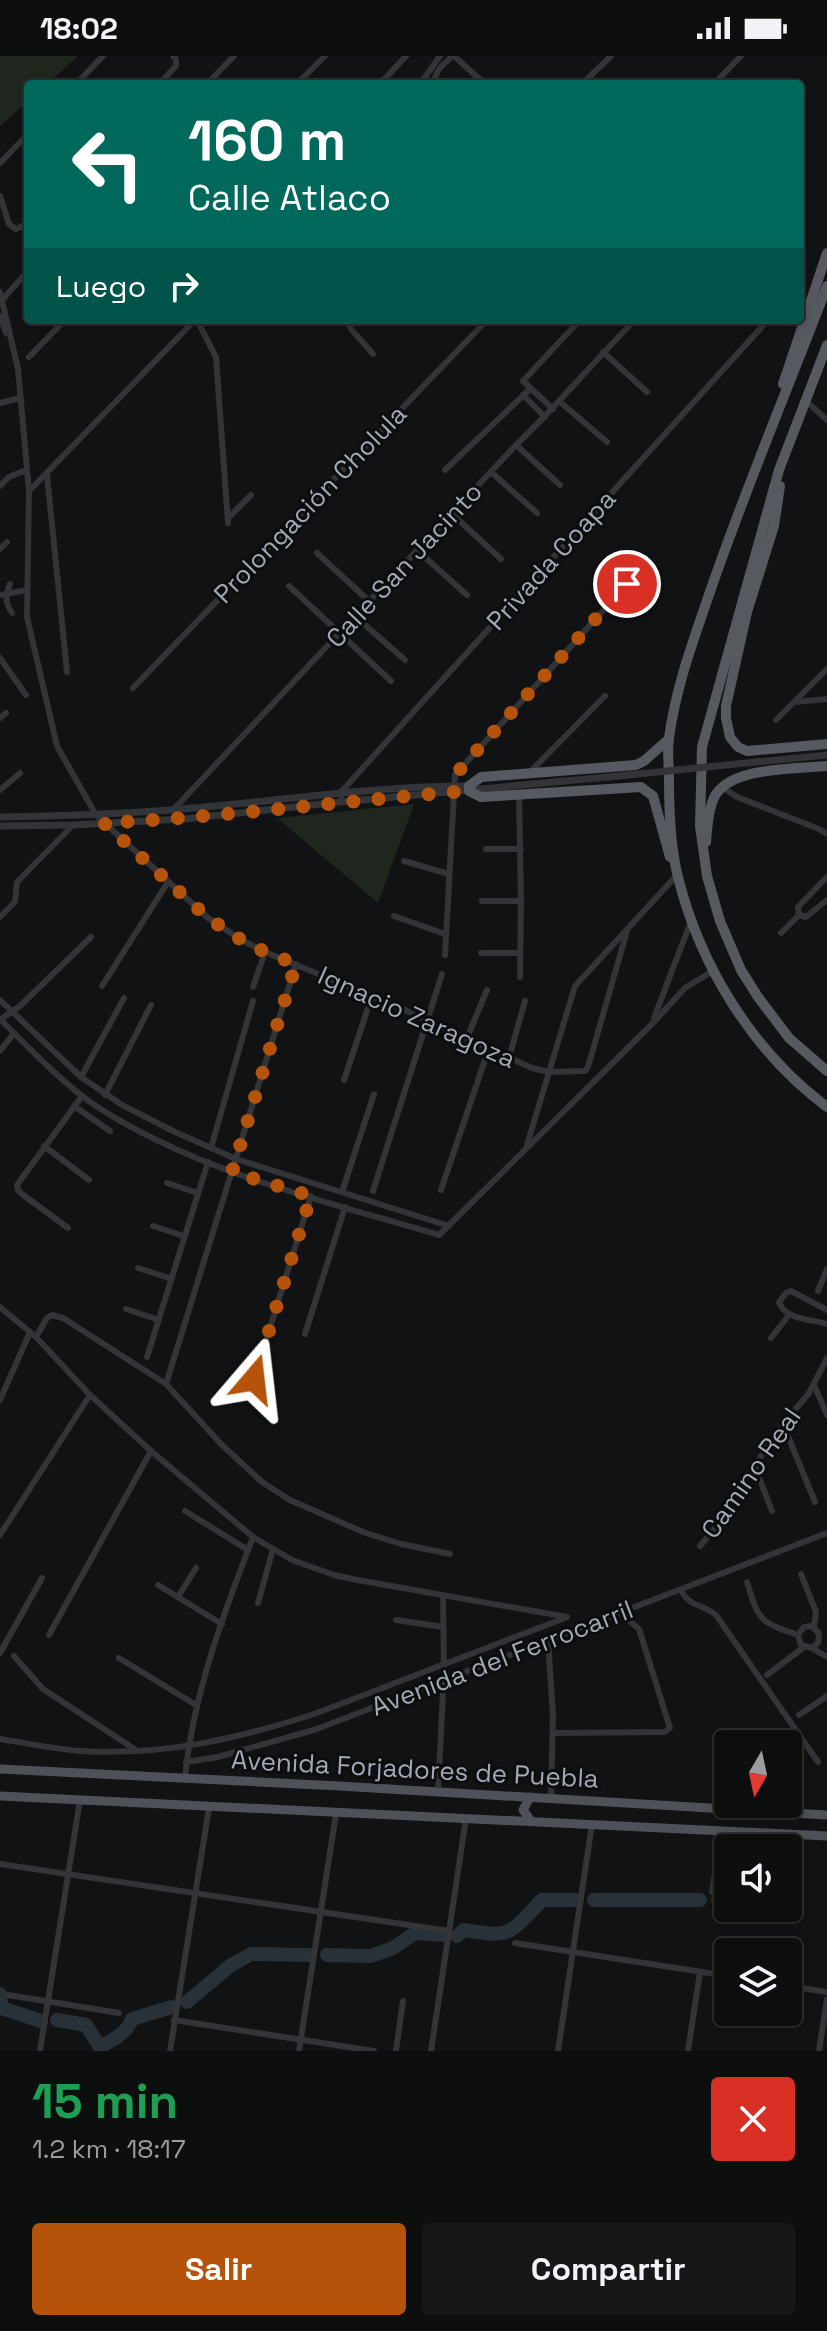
<!DOCTYPE html>
<html lang="es">
<head>
<meta charset="utf-8">
<style>
	body { margin:0; font-family:"Space Grotesk",sans-serif; background:#161717; color:#f1f3f6; height:100vh; display:flex; flex-direction:column; font-size:30px; white-space:nowrap }
	* { box-sizing:border-box; margin:0 }
	p { font-size:26px; color:#9a9c9e }
	.icon { flex:none; width:44px; height:44px; fill:none; stroke:currentColor; stroke-width:2; stroke-linecap:round; stroke-linejoin:round }
	.map { position:relative; height:1995px; overflow:hidden }
	.details { display:flex; flex-direction:column; background:#0d0e0e; flex:1 }
	.details>* { flex:none }
	.top-card { position:absolute; left:24px; top:24px; width:780px; height:244px; border-radius:8px; box-shadow:0 4px 12px #0003,0 0 0 2px #2d2e2e; background:#00695c; color:#fff; overflow:hidden }
	.needle { width:52px; rotate:189deg }
	.fabs { position:absolute; left:714px; top:1674px; display:grid; gap:16px }
	.fabs a { display:grid; place-items:center; width:88px; height:88px; border-radius:8px; background:#0d0e0e; box-shadow:0 4px 12px #0003,0 0 0 2px #2d2e2e; font-size:40px }
	.pin { position:absolute; display:grid; place-items:center; width:68px; height:68px; color:#fff; margin:-34px; border:4px solid #fff; border-radius:50%; box-shadow:0 2px 8px #0007 }
	.me { position:absolute; width:88px; margin:-44px; rotate:17deg; stroke-linejoin:round; filter:drop-shadow(0 0 6px #0008) }
	.turn { display:flex; align-items:center; gap:28px; height:168px; padding:0 32px; font-size:36px }
	.turn .icon { width:104px; height:104px; stroke-width:2.5 }
	.turn b { display:block; font-size:56px; line-height:68px }
	.then { display:flex; align-items:center; height:76px; padding:0 32px; background:#0003; gap:16px; font-size:30px }
	.round { display:grid; place-items:center; flex:none; width:84px; height:84px; border-radius:8px; background:#161717 }
	.head { display:flex; align-items:center; justify-content:space-between; height:136px; padding:0 32px }
	h1 { font-size:48px; font-weight:800; line-height:60px; color:#1e9e55 }
	.action { display:flex; gap:16px; margin-top:auto; padding:16px 32px }
	.action a { flex:1; height:92px; border-radius:8px; background:#b45309; color:#fff; font-size:32px; font-weight:800; line-height:92px; text-align:center }
	.action a+a { background:#161717; color:#f1f3f6 }
	.status { display:flex; justify-content:space-between; align-items:center; height:56px; padding:0 40px; background:#0d0e0e; direction:ltr }
	.status svg { height:22px; fill:currentColor }
	.map>svg:first-child { display:block }
	.green { fill:#1e261e }
	.lines { fill:none; stroke-linecap:round; stroke-linejoin:round }
	.river { stroke:#273137; stroke-width:14 }
	.minor { stroke:#323438; stroke-width:6 }
	.tertiary { stroke:#323438; stroke-width:7 }
	.primary { stroke:#4e5157; stroke-width:9 }
	.trunk { stroke:#565a60; stroke-width:10 }
	.tertiary-bridge { stroke:#323438; stroke-width:7 }
	.route { stroke:#b45309; stroke-width:14; stroke-dasharray:0 25.2 }
	.labels { text-anchor:middle; stroke-width:6; stroke-linejoin:round; paint-order:stroke }
	.street-label { font-size:26px; fill:#a2a9b5; stroke:#0c0d0e }
</style>
</head>
<body>
<div class="status"><b>18:02</b><svg viewBox="0 0 49 12"><path d="M0 12V9h3v3zM5 12V6h3v6zM10 12V3h3v9zM15 12V0h3v12zM26 1h20v11H26zM47 4h2v5h-2z"/></svg></div>
<div class="map">
<svg width="827" height="1995" viewBox="0 0 827 1995">
	<rect width="100%" height="100%" fill="#111213"/>
	<g class="green">
		<polygon points="0,0 78,0 47,28 28,28 28,45 0,70"/>
		<polygon points="414,748 378,847 277,762"/>
	</g>
	<g class="lines">
		<g class="river">
			<polyline points="594,1844 700,1844"/>
			<polyline points="718,1845 728,1845"/>
			<path d="M457 1880 464 1874C513 1882 508 1879 542 1844H576"/>
			<polyline points="327,1899 371,1900 393,1892 415,1877 443,1879"/>
			<polyline points="0,1938 1,1952 41,1965"/>
			<polyline points="187,1946 230,1910 251,1898 309,1899"/>
			<path d="M57 1964 86 1969 100 1991C113 1984 127 1977 132 1963L172 1951"/>
		</g>
		<g class="minor">
			<polyline points="454,0 485,28"/>
			<polyline points="76,28 103,0"/>
			<polyline points="159,28 176,10 176,3 173,0"/>
			<polyline points="207,28 234,0"/>
			<polyline points="297,28 325,0"/>
			<polyline points="380,28 406,0"/>
			<polyline points="420,28 440,0"/>
			<polyline points="432,28 439,13 452,0"/>
			<polyline points="582,28 611,0"/>
			<polyline points="714,28 741,0"/>
			<polyline points="0,107 28,78"/>
			<polyline points="0,140 9,168 16,173 28,167"/>
			<polyline points="0,236 18,313 29,435 27,561 57,690 96,759 208,862 240,883 265,896 396,950 532,1012 549,1016 585,1015 588,1011 627,875"/>
			<polyline points="3,243 28,215"/>
			<polyline points="0,260 6,277"/>
			<polyline points="197,264 216,301 228,467"/>
			<polyline points="352,264 349,269 351,273 373,298"/>
			<polyline points="603,296 647,336"/>
			<polyline points="29,301 65,264"/>
			<polyline points="523,339 545,361"/>
			<polyline points="806,345 827,364"/>
			<polyline points="560,346 607,386"/>
			<polyline points="0,347 20,342"/>
			<polyline points="553,353 523,325 578,266"/>
			<polyline points="516,389 560,429"/>
			<polyline points="445,414 531,332"/>
			<polyline points="491,416 537,457"/>
			<polyline points="47,419 67,616"/>
			<polyline points="0,430 9,421 26,414"/>
			<polyline points="29,435 195,264"/>
			<polyline points="452,458 501,503"/>
			<polyline points="228,462 251,439"/>
			<polyline points="0,493 7,486"/>
			<polyline points="418,495 467,539"/>
			<polyline points="317,497 370,546"/>
			<path d="M10 528C5 540 5 546 12 557"/>
			<polyline points="289,530 391,625"/>
			<polyline points="0,539 27,534"/>
			<polyline points="356,561 405,604"/>
			<polyline points="0,602 26,639"/>
			<polyline points="133,632 487,264"/>
			<polyline points="795,646 827,643"/>
			<polyline points="0,662 6,657"/>
			<polyline points="776,664 827,613"/>
			<polyline points="529,717 605,640"/>
			<polyline points="722,731 737,741 819,773 827,778"/>
			<polyline points="0,734 20,717"/>
			<polyline points="519,739 521,845 520,921"/>
			<polyline points="341,740 341,736 768,264"/>
			<path d="M174 753 516 389C558 349 594 305 635 264"/>
			<polyline points="486,793 521,793"/>
			<polyline points="404,805 449,818"/>
			<polyline points="482,845 521,845"/>
			<polyline points="799,859 806,861 827,844"/>
			<polyline points="394,860 445,878"/>
			<polyline points="0,861 15,846 17,826 73,769"/>
			<polyline points="781,877 799,859 798,851 827,821"/>
			<polyline points="481,897 520,897"/>
			<polyline points="445,899 455,719 627,528"/>
			<polyline points="102,930 168,826"/>
			<polyline points="253,931 265,896"/>
			<polyline points="0,944 81,1021 122,1049 175,1076 236,1103 449,1170"/>
			<polyline points="654,962 691,865"/>
			<path d="M0 963C27 990 64 1029 96 1050 197 1116 324 1145 439 1179L652 968 685 932 713 915"/>
			<polyline points="0,964 20,950 91,881"/>
			<polyline points="467,982 487,934"/>
			<polyline points="0,995 14,977"/>
			<polyline points="509,1002 525,945"/>
			<polyline points="81,1021 124,942"/>
			<polyline points="344,1024 372,940"/>
			<polyline points="105,1039 151,949"/>
			<polyline points="74,1050 110,1075"/>
			<polyline points="527,1089 575,930 677,819"/>
			<polyline points="44,1090 89,1124"/>
			<polyline points="211,1092 253,945"/>
			<polyline points="167,1127 198,1137"/>
			<polyline points="441,1134 489,992"/>
			<polyline points="373,1135 442,918"/>
			<polyline points="342,1136 374,1038"/>
			<polyline points="153,1170 184,1180"/>
			<polyline points="68,1172 22,1138 18,1134 17,1129 82,1040"/>
			<polyline points="138,1212 172,1223"/>
			<polyline points="818,1235 827,1213"/>
			<polyline points="0,1251 36,1281 90,1339 151,1395 253,1481 292,1504 334,1519 352,1523 567,1561"/>
			<polyline points="126,1253 159,1264"/>
			<path d="M827 1254 791 1235 786 1237 779 1246C785 1264 811 1263 827 1268"/>
			<polyline points="305,1278 345,1151"/>
			<polyline points="36,1281 47,1262 52,1259 63,1262 166,1328 222,1389 262,1426 290,1444 363,1476 401,1488 450,1498"/>
			<polyline points="771,1282 789,1259"/>
			<polyline points="147,1301 208,1106"/>
			<polyline points="254,1323 311,1140"/>
			<polyline points="166,1328 296,908"/>
			<polyline points="814,1329 827,1359"/>
			<polyline points="0,1344 30,1276"/>
			<polyline points="783,1368 815,1446"/>
			<polyline points="755,1411 772,1455"/>
			<polyline points="185,1455 248,1494"/>
			<polyline points="0,1479 90,1339"/>
			<polyline points="700,1490 715,1472 731,1444 783,1368 809,1337 827,1302"/>
			<polyline points="801,1518 816,1556 814,1572"/>
			<path d="M747 1526C759 1565 759 1566 798 1579"/>
			<polyline points="158,1529 222,1568"/>
			<path d="M681 1534C690 1552 702 1547 716 1559L818 1706"/>
			<polyline points="178,1541 196,1512"/>
			<polyline points="258,1547 273,1493"/>
			<polyline points="396,1564 443,1571"/>
			<polyline points="49,1579 151,1395"/>
			<polyline points="548,1584 553,1659 551,1743"/>
			<polyline points="812,1592 818,1587 819,1577 811,1570 804,1571 798,1579 801,1589 812,1592 827,1601"/>
			<polyline points="0,1597 42,1522"/>
			<polyline points="14,1600 43,1633 136,1694"/>
			<polyline points="119,1602 196,1649"/>
			<polyline points="767,1619 804,1591"/>
			<polyline points="799,1659 827,1640"/>
			<polyline points="553,1677 665,1676 670,1672 639,1573 620,1557"/>
			<path d="M0 1683C26 1687 53 1693 80 1695 164 1700 238 1683 317 1657L565 1562"/>
			<polyline points="186,1706 218,1701 317,1673 827,1477"/>
			<path d="M185 1722C193 1639 223 1559 253 1481"/>
			<polyline points="438,1736 444,1616 443,1539"/>
			<polyline points="0,1808 449,1875"/>
			<polyline points="712,1836 722,1775"/>
			<polyline points="515,1887 728,1920"/>
			<polyline points="788,1930 827,1936"/>
			<polyline points="8,1939 119,1957"/>
			<polyline points="174,1964 374,1995"/>
			<polyline points="40,1995 80,1744"/>
			<polyline points="170,1995 209,1752"/>
			<polyline points="299,1995 336,1758"/>
			<polyline points="396,1995 403,1945"/>
			<polyline points="431,1995 466,1762"/>
			<polyline points="558,1995 592,1768"/>
			<polyline points="688,1995 700,1916"/>
			<polyline points="819,1995 827,1943"/>
		</g>
		<g class="tertiary">
			<polyline points="736,708 827,699"/>
			<path d="M0 761C57 760 114 758 171 754 271 746 370 730 470 730"/>
			<polyline points="0,770 73,769 184,763 340,746 619,720"/>
		</g>
		<g class="primary">
			<polyline points="0,1713 339,1730 827,1759"/>
			<polyline points="0,1740 827,1780"/>
			<polyline points="530,1741 523,1754 531,1765"/>
		</g>
		<g class="trunk">
			<path d="M827 230C789 330 747 429 712 530 695 580 676 629 669 682 667 696 669 710 669 724 669 756 670 790 678 821 700 910 753 996 827 1051"/>
			<polyline points="827,289 779,414 702,691 700,770 707,820 720,865 741,914 758,941 789,982 827,1015"/>
			<polyline points="783,328 827,197"/>
			<polyline points="780,430 774,470 747,556 726,650 726,662 730,681 738,691 747,695 827,688"/>
			<polyline points="669,683 644,705 636,709 481,721 469,730 469,735 481,741 641,731 653,740 670,801"/>
			<path d="M706 786C707 773 708 757 713 744 726 710 797 713 827 710"/>
		</g>
		<polyline class="tertiary-bridge" points="619,720 736,708"/>
	</g>
	<g class="lines">
		<path class="route" d="M254 1323 311 1140 232 1116 296 908 265 896 240 883 208 862 104 767C221 761 337 746 454 736L455 719 627 528"/>
	</g>
	<g class="labels">
		<g class="street-label">
			<text transform="translate(310 448) rotate(-46)" y="9">Prolongación Cholula</text>
			<text transform="translate(551 504) rotate(-48)" y="9">Privada Coapa</text>
			<text transform="translate(404 509) rotate(-47)" y="9">Calle San Jacinto</text>
			<text transform="translate(417 961) rotate(24)" y="9">Ignacio Zaragoza</text>
			<text transform="translate(751 1417) rotate(-55)" y="9">Camino Real</text>
			<text transform="translate(502 1602) rotate(-21)" y="9">Avenida del Ferrocarril</text>
			<text transform="translate(415 1713) rotate(3)" y="9">Avenida Forjadores de Puebla</text>
		</g>
	</g>
</svg>
<div class="fabs">
<a><svg class="needle" viewBox="-14 -14 28 28"><path d="M0-13l5 13h-10z" fill="#e53935"/><path d="M0 13l5-13h-10z" fill="#9a9c9e"/></svg></a>
<a><svg class="icon" aria-label="sound" viewBox="0 0 24 24"><path d="M4 9h4l5-4v14l-5-4H4zM17 9q2 3 0 6"/></svg></a>
<a><svg class="icon" aria-label="layers" viewBox="0 0 24 24"><path d="M12 4l9 5-9 5-9-5zM3 14l9 5 9-5"/></svg></a>
</div>
<div class="pin" style="left:627px;top:528px;background:#d93025"><svg class="icon" aria-label="arrive" viewBox="0 0 24 24"><path d="M6 21V4h12l-3 4 3 4H6"/></svg></div>
<svg class="me" style="left:254px;top:1323px" viewBox="-20 -20 40 40"><path d="M0-17L14 15 0 8-14 15z" fill="#b45309" stroke="#fff" stroke-width="4"/></svg>
<div class="top-card">
<div class="turn"><svg class="icon" aria-label="left" viewBox="0 0 24 24"><path d="M17 20v-9H6M10 6l-5 5 5 5"/></svg><div><b>160 m</b>Calle Atlaco</div></div>
<div class="then">Luego<svg class="icon" aria-label="right" viewBox="0 0 24 24"><path d="M7 20v-9h11M14 6l5 5-5 5"/></svg></div>
</div>
</div>
<section class="details">
<div class="head"><div><h1>15 min</h1><p>1.2 km · 18:17</p></div><a class="round" style="background:#d93025;color:#fff"><svg class="icon" aria-label="close" viewBox="0 0 24 24"><path d="M6 6l12 12M18 6L6 18"/></svg></a></div>
<div class="action"><a>Salir</a><a>Compartir</a></div>
</section>
</body>
</html>
